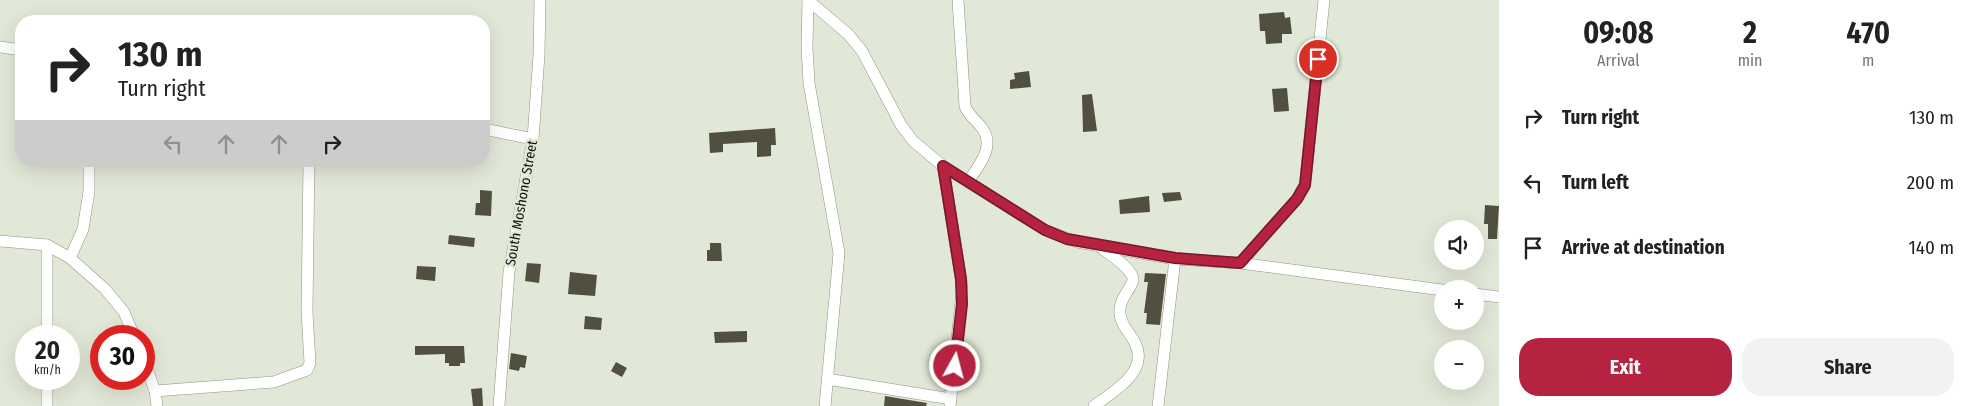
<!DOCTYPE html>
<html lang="en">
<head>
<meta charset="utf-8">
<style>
	body { margin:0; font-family:"Fira Sans Condensed",sans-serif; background:#f2f2f2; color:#222; height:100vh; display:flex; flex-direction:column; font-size:19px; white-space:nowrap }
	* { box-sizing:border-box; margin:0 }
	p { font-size:16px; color:#767676 }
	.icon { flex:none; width:28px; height:28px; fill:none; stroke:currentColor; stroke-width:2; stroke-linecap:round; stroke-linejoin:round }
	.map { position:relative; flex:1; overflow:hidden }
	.panel { display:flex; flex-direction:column; background:#fff; width:475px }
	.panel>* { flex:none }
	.guide { position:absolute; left:15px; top:15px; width:475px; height:152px; border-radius:20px; box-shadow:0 5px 20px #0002; background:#fff; color:#222; overflow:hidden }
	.tools { position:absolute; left:1434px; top:220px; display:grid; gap:10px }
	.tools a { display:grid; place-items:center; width:50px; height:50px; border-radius:50%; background:#fff; box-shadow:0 5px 20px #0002; font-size:25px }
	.speed { position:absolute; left:15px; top:325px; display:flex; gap:10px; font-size:25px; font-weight:700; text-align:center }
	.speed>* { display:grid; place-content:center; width:65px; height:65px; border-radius:50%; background:#fff; box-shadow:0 5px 20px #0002; line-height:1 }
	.speed small { font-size:12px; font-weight:400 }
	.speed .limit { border:8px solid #d22; background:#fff; color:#111 }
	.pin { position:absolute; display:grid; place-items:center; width:42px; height:42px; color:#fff; margin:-21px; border:2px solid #fff; border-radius:50%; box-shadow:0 1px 5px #0007 }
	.me { position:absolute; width:55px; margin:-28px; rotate:7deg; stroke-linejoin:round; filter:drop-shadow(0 0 4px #0008) }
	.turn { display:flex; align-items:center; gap:18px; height:105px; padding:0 20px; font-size:22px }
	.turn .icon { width:65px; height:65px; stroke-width:2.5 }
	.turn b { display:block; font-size:35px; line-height:42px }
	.lanes { display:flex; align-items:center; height:48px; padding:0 20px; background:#0003; justify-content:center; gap:25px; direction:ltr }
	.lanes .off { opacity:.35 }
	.eta { display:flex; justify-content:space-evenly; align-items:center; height:85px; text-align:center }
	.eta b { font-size:30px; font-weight:700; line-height:35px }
	.primary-button { display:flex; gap:10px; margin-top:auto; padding:10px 20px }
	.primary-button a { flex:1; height:58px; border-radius:20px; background:#b52340; color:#fff; font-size:20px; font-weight:700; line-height:58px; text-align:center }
	.primary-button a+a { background:#f2f2f2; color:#222 }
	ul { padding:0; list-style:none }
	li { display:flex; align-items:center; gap:15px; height:65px; padding:0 20px }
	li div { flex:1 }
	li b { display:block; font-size:19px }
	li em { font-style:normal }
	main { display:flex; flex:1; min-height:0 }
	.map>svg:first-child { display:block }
	.building { fill:#514f40 }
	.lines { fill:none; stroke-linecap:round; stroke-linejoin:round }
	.street-casing { stroke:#8e9383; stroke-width:12 }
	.street { stroke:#fff; stroke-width:11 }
	.route-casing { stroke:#76172a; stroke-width:12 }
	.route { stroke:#b52340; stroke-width:9 }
	.labels { text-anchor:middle; stroke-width:5; stroke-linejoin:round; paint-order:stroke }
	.street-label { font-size:14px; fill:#10120c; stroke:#e2e8d7 }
</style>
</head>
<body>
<main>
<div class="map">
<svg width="1499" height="406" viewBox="0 0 1499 406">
	<rect width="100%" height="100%" fill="#e2e8d7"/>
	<g class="building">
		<polygon points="1284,12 1285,18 1290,17 1292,34 1282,34 1282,43 1266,44 1265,31 1260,31 1259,14"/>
		<polygon points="1029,71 1031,87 1010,89 1010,80 1015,79 1014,73"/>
		<polygon points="1287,88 1289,111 1274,112 1272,89"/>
		<polygon points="1092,94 1097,131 1083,132 1082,95"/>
		<polygon points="775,128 776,145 771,145 771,156 757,157 757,142 723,144 723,152 710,153 709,133"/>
		<polygon points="480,190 492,191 491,216 475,215 476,203 480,203"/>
		<polygon points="1180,192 1182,200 1164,202 1162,193"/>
		<polygon points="1149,196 1150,212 1120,214 1119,200"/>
		<polygon points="1485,205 1499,206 1497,239 1488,239 1488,224 1484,224"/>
		<polygon points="449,235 475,238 474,247 448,244"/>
		<polygon points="710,243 721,243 722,261 707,261 707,250 710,250"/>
		<polygon points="527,263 541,264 539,283 525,281"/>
		<polygon points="417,266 436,267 435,281 416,279"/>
		<polygon points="570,272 597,275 595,296 568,294"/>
		<polygon points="1145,273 1166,274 1160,325 1146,324 1147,313 1144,313 1148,282 1144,282"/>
		<polygon points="585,316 602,318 601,330 584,329"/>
		<polygon points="747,331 747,342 715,343 714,332"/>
		<polygon points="415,346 464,346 465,363 460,363 460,366 449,366 449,363 445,363 445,354 415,355"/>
		<polygon points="511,353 527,356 525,368 520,367 519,371 509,369"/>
		<polygon points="616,362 627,368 622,377 611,371"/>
		<polygon points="482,388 483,406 473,406 471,389"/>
		<polygon points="885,396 927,403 926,406 884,406"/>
	</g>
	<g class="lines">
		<g class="street-casing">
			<g id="street">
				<polyline points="808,0 848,34 862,51 901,125 913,141 943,166 1045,230 1077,242 1175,259 1240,263 1442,290"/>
				<polyline points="808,0 807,48 809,83 839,253 825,406"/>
				<path d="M958 0 965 106C968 115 976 120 982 128 996 147 978 166 968 182"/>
				<polyline points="0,47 21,50"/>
				<polyline points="484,129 533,139"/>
				<polyline points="943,166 961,279 962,292 950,406"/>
				<polyline points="0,241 47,245 70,258 105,289 124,312 134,336"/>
				<polyline points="47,245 47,336"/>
				<polyline points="70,258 83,229 89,192 89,161"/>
				<polyline points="1240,263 1297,199 1305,185 1324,0"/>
				<polyline points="1475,294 1499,297"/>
				<polyline points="144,361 155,391 157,406"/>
				<polyline points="47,379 47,406"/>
				<polyline points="827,379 951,399"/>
				<polyline points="155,391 274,382 307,370 310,363 307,312 309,161"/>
				<polyline points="499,406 509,272 533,139 539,55 540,0"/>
				<path d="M1094 406C1114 391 1151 371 1134 341 1129 332 1121 325 1120 314 1119 305 1122 299 1127 292 1129 288 1133 284 1133 279 1132 268 1109 254 1100 247"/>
				<polyline points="1158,406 1175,259"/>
			</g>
		</g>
		<use href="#street" class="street"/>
	</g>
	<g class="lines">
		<g class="route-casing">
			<polyline id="route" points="955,366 962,304 961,279 943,166 1045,230 1067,239 1175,258 1240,263 1297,199 1305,185 1318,59"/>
		</g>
		<use href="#route" class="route"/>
	</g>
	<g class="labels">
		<g class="street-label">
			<text transform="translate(521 203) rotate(-80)" y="5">South Moshono Street</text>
		</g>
	</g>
</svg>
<div class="tools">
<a><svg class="icon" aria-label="sound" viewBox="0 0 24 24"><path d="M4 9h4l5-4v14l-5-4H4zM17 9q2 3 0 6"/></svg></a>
<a>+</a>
<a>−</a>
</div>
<div class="speed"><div>20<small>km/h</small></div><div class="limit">30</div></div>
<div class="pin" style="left:1318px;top:59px;background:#d93025"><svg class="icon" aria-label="arrive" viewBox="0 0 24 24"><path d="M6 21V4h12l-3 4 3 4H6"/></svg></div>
<svg class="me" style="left:955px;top:366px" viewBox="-20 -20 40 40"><circle r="17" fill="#b52340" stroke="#fff" stroke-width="3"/><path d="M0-11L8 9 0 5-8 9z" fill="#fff"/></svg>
<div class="guide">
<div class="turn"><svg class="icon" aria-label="right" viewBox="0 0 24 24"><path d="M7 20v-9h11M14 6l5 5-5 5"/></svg><div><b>130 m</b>Turn right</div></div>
<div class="lanes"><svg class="icon off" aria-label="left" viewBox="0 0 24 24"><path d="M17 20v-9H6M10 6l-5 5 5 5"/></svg><svg class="icon off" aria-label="ahead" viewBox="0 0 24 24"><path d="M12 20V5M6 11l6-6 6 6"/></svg><svg class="icon off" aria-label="ahead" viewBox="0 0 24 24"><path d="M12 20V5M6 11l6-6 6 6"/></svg><svg class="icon" aria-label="right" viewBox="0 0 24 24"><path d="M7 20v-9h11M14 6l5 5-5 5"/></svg></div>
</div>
</div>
<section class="panel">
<div class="eta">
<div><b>09:08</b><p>Arrival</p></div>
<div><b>2</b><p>min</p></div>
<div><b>470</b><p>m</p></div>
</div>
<ul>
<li><svg class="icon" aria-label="right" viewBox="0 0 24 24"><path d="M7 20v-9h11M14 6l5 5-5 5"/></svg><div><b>Turn right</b></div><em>130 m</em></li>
<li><svg class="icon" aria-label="left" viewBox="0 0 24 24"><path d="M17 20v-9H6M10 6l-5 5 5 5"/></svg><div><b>Turn left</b></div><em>200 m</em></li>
<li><svg class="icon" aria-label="arrive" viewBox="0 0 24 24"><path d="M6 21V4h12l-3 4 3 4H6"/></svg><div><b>Arrive at destination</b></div><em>140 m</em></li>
</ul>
<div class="primary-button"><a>Exit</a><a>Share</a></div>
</section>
</main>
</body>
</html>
